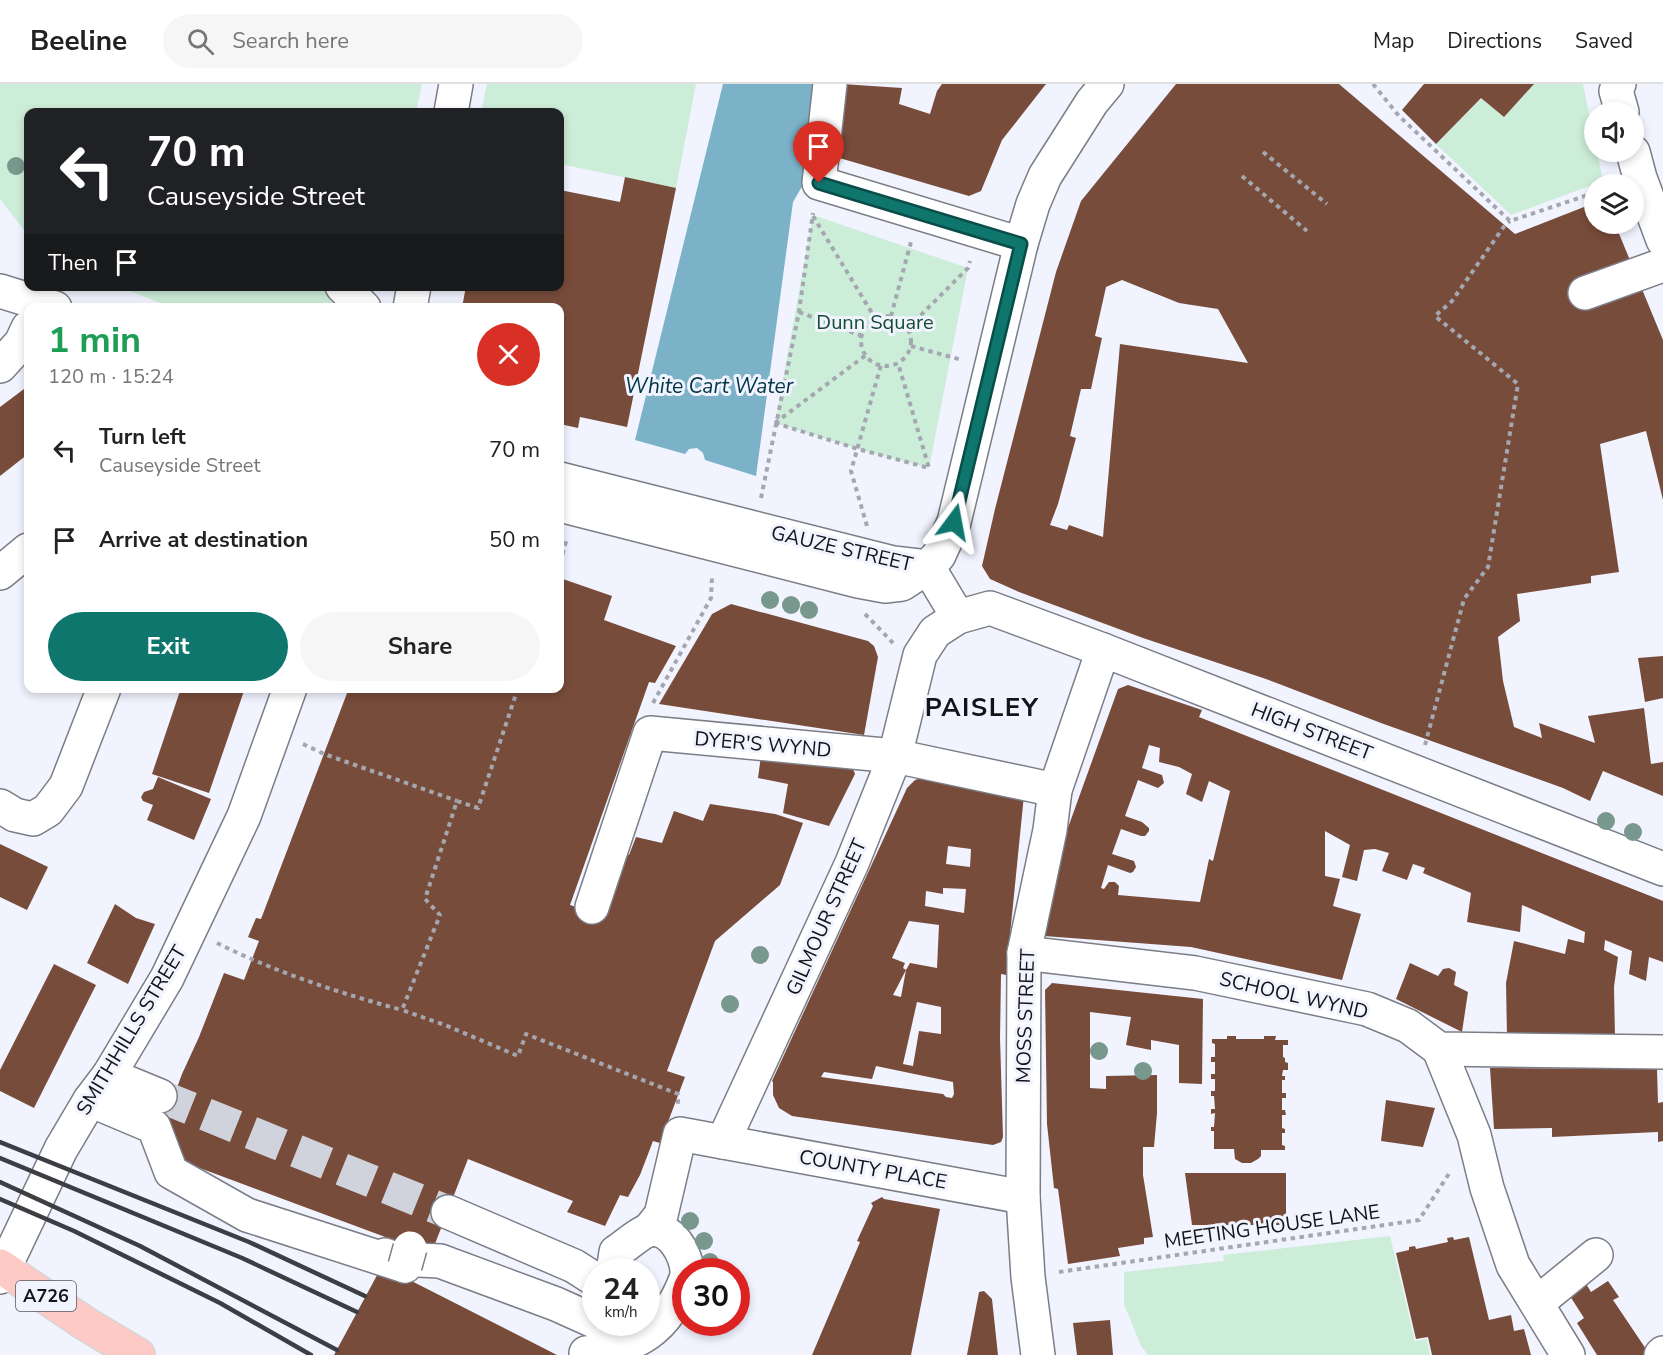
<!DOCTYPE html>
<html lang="en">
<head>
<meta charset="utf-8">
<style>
	body { margin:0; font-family:"Nunito Sans",sans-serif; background:#f6f6f6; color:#222; height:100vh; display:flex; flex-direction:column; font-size:22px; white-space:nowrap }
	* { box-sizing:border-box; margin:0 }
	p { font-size:20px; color:#767676 }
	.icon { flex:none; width:33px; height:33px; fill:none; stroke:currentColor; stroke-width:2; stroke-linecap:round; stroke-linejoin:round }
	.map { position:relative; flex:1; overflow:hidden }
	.drawer { position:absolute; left:24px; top:219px; width:540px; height:390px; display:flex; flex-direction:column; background:#fff; border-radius:12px; box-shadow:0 3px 9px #0003 }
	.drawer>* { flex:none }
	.guide { position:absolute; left:24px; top:24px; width:540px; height:183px; border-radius:12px; box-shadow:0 3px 9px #0003; background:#202124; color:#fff; overflow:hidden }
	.controls { position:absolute; left:1584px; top:18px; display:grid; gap:12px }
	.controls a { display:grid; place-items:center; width:60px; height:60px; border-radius:50%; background:#fff; box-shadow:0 3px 9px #0003; font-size:30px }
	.speed { position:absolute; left:582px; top:1174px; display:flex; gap:12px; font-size:30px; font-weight:700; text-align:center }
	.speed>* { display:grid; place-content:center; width:78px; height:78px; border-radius:50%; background:#fff; box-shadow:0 3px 9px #0003; line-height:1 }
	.speed small { font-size:15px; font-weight:400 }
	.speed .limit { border:9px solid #d22; background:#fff; color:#111 }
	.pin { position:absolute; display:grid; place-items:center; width:51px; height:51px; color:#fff; margin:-62px -26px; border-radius:50% 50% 50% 0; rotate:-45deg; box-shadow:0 0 6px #0007 }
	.pin .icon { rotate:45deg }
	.me { position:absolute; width:66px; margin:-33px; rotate:13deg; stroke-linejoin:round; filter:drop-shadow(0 0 4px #0008) }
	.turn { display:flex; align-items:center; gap:21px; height:126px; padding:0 24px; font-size:27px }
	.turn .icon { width:78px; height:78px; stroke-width:2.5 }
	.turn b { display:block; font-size:42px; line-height:51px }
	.then { display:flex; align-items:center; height:57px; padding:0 24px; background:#0003; gap:12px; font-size:22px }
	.round { display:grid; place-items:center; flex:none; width:63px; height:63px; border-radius:32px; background:#f6f6f6 }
	.overview { display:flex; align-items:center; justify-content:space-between; height:102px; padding:0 24px }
	h1 { font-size:36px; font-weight:700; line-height:45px; color:#1e9e55 }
	.primary-button { display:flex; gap:12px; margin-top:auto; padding:12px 24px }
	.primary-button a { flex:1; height:69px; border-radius:36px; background:#0f766e; color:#fff; font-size:24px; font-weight:700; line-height:69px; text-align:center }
	.primary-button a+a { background:#f6f6f6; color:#222 }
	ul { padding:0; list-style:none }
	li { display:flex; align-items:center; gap:18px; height:90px; padding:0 24px }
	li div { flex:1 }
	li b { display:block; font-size:22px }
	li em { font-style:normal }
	header { display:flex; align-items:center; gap:36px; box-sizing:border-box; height:84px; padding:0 30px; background:#fff; border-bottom:2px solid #e0e0e0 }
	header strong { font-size:28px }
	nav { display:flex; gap:33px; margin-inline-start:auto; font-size:21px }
	.search { width:420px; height:54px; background:#f6f6f6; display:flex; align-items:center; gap:15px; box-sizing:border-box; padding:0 21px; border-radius:33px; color:#767676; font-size:22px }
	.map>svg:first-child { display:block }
	.green { fill:#ccedd8 }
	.water { fill:#7bb2c8 }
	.building { fill:#784c3b; fill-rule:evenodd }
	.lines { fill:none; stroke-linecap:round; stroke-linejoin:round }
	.minor-tunnel { stroke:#d0d2dc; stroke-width:33; stroke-dasharray:33 16; stroke-linecap:butt }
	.minor-casing { stroke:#7b7d87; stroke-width:36 }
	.major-casing { stroke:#d5d5d5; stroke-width:36 }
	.path { stroke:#a5a7b0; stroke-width:4; stroke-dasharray:4.5 4.5; stroke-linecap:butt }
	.minor { stroke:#fff; stroke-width:33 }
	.major { stroke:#fdcac6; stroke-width:33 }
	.rail { stroke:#3d3e44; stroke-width:4.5 }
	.minor-bridge-casing { stroke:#7b7d87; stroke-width:36; stroke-linecap:butt }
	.minor-bridge { stroke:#fff; stroke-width:33 }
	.tree { fill:#78988d }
	.route-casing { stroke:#0a4d48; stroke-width:15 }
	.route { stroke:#0f766e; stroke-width:10 }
	.labels { text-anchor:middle; stroke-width:6; stroke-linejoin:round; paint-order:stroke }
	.shield { fill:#f1f3ff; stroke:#56575d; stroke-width:1.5 }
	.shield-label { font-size:18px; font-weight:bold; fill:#131418 }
	.park-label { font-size:20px; fill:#154d30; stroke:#f1f3ff }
	.street-label { font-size:20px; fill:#131418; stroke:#f1f3ff }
	.water-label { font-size:21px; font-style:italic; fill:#003544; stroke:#f1f3ff }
	.district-label { font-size:26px; font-weight:bold; letter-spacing:1.5px; fill:#131418; stroke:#f1f3ff }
</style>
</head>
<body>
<header>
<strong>Beeline</strong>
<div class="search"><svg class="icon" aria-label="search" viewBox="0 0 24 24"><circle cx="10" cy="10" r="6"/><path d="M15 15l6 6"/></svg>Search here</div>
<nav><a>Map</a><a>Directions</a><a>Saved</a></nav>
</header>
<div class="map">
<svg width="1663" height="1271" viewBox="0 0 1663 1271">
	<rect width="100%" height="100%" fill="#f1f3ff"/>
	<g class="green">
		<polygon points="0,0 422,0 416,28 28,28 28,151 0,115"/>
		<polygon points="487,0 696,0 676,104 560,80 560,28 481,28"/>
		<polygon points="1534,0 1583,0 1594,55 1594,68 1597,68 1603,97 1511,131 1436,60 1481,14 1504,33"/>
		<polygon points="813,131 968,184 929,384 858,365 775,339"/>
		<polygon points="120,203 321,203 336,223 170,223"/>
		<polygon points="1390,1152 1415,1257 1427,1255 1430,1271 1148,1271 1141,1262 1124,1220 1124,1188 1224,1177 1223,1171"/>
	</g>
	<polygon class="water" points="723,0 818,0 804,99 793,118 756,392 705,376 703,369 697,364 689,365 685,370 635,356"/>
	<g class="building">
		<polygon points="842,0 902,4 899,20 930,30 937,7 942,0 1046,0 1002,56 981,107 969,112 836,73"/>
		<path d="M1176 0H1339L1515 150 1584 123 1594 125V140H1615L1663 256V416L1646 347 1600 360 1619 488 1591 492V499L1517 510 1520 537 1498 553 1503 597 1514 643 1542 654 1539 639 1595 659 1588 632 1644 624 1651 680 1663 678V712L1603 687 1590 717 1563 704 1381 639 1266 595 1143 554 1019 508 990 495 982 482 995 425 1056 188 1081 117ZM1122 196 1179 219 1218 225 1248 279 1120 260 1103 453 1069 441 1067 446 1050 441 1058 420 1076 354 1070 352 1081 305H1091L1102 254 1095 252 1106 203Z"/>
		<polygon points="1424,0 1534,0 1504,33 1481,14 1436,60 1402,26"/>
		<polygon points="625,93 676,104 627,343 580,333 578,344 560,340 560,224 462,224 466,202 560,202 560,106 620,118"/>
		<polygon points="28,302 28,370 0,392 0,323"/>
		<polygon points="560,494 612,512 604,536 676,562 655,599 649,598 570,821 582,825 605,763 629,771 636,753 662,759 674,727 703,737 710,720 775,730 803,739 780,801 715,857 667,987 685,993 660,1059 653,1057 640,1091 628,1113 620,1111 605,1142 567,1128 573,1117 468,1075 431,1170 154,1067 182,990 199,953 224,889 244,896 259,857 248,853 256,834 261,835 349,604 560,604"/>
		<polygon points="731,520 868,557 874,562 878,573 864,651 659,620 712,530"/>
		<polygon points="1663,572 1663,614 1645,618 1638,574"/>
		<path d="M1128 601 1202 626 1199 633 1663 817V878L1649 873 1646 897 1629 890 1632 867 1605 856 1604 866 1618 873 1614 903 1615 953H1507L1506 899 1514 857 1565 870 1568 855 1584 859 1585 848 1522 821 1520 848 1467 838 1471 809 1423 789 1425 784 1413 780 1407 796 1382 787 1389 769 1375 765 1364 766 1357 797 1342 793 1350 761 1325 747V792L1340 795 1333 822 1361 830 1342 896 1191 863 1044 852 1052 788 1118 605ZM1149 661 1160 664 1159 678 1179 683 1192 690 1186 710 1202 718 1209 697 1230 707 1213 777 1209 775 1200 818 1118 811 1119 802 1115 798H1109L1104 805 1101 804 1108 781 1130 789 1133 788 1136 783 1134 777 1112 770 1121 745 1141 752H1145L1149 747V744L1142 738 1125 732 1138 696 1158 704 1164 699 1162 691 1142 684Z"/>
		<polygon points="181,604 245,604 209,709 152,690"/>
		<polygon points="762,664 852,682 855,690 829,742 783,729 788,700 758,694"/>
		<polygon points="158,693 211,715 194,756 147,736 153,721 143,717 141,713 144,708 153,705"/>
		<path d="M921 694 1024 711 1006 891 1001 890 1000 954 1003 1053 1001 1058 993 1061 792 1032 779 1024 773 1011V998L772 997 907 704 915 696ZM948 762 971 765 970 783 946 780ZM943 804 966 805 964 829 925 822 926 807 943 810ZM909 837 939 841 937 884 910 879 906 886 901 913 893 911 906 886 903 884 905 879 892 874ZM917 918 941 923V950L919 947 913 982 903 980ZM876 982 953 998 954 1010 952 1014 946 1013 943 1010 821 993 824 988 872 995Z"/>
		<polygon points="0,760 48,783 27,826 0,813"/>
		<polygon points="115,820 136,834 155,840 128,900 87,879"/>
		<polygon points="1410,879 1438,892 1443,885 1449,884 1456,888 1454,901 1468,908 1462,948 1396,915"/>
		<polygon points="54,880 96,901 34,1024 0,1007 0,986"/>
		<polygon points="1052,899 1203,915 1202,1000 1179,999 1179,961 1151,956 1151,966 1126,961 1131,933 1090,928 1090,1004 1106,1005 1106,992 1157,991 1157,1029 1154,1063 1143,1063 1143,1091 1153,1153 1144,1154 1144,1160 1118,1164 1120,1172 1068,1180 1058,1105 1054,1104 1047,1040 1045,906"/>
		<polygon points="1227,952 1236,952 1236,955 1264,955 1264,952 1276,952 1275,956 1288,956 1288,961 1283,961 1283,973 1285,974 1285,978 1288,979 1288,986 1283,986 1282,992 1285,992 1285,996 1282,996 1282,1009 1286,1009 1286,1014 1282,1014 1282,1026 1285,1026 1286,1031 1282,1031 1282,1044 1285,1045 1285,1049 1282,1049 1282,1061 1285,1062 1285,1066 1261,1066 1261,1072 1258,1075 1251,1079 1242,1079 1235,1075 1234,1065 1214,1065 1214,1047 1211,1047 1211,1043 1214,1043 1215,1029 1211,1030 1211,1025 1215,1025 1214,1012 1211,1012 1211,1007 1215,1007 1215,995 1211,995 1211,990 1215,990 1215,978 1211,978 1211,973 1215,973 1215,960 1212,959 1212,955 1227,955"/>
		<polygon points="1490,984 1657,985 1658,1019 1663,1018 1663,1057 1658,1058 1658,1048 1552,1053 1552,1044 1494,1045"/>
		<polygon points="1386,1016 1435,1024 1423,1063 1381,1057"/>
		<polygon points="1185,1089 1286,1089 1286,1141 1192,1141"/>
		<polygon points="882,1113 884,1115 940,1125 911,1271 812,1271 860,1158 857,1157 873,1122 871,1119"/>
		<polygon points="1453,1153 1454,1156 1469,1153 1489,1236 1511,1231 1514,1247 1524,1245 1531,1271 1432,1271 1428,1253 1416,1255 1396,1169 1409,1166 1409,1163 1415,1162 1416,1165 1448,1158 1447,1154"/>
		<polygon points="382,1182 557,1271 334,1271"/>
		<polygon points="1608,1197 1619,1213 1613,1216 1650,1271 1597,1271 1577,1239 1584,1234 1568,1209 1585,1198 1591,1208"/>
		<polygon points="984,1207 992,1215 998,1271 967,1271 979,1208"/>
		<polygon points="1110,1236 1113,1271 1077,1271 1073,1239"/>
	</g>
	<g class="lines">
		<polyline class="minor-tunnel" points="160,1012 448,1128"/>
		<g class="minor-casing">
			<g id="minor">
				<polyline points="830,0 819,99 1021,160"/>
				<polyline points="1619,0 1616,7 1622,28"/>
				<polyline points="451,28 456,0"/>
				<polyline points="1633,68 1640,94 1663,156"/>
				<polyline points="342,202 364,224"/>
				<polyline points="0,207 55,224"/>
				<polyline points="1585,209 1663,181"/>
				<polyline points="410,224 414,202"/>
				<polyline points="0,282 21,259 28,244"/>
				<polyline points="560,395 893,479 928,483"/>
				<polyline points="560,421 858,497 885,502 902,500 928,483 939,471 954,438 1021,160 1033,120 1045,92 1092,18 1107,0"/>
				<polyline points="928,483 958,533"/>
				<polyline points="0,489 28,466"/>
				<polyline points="0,722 15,731 33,735 48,726 66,702 104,604"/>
				<polyline points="592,823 650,649 895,672 1055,706"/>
				<polyline points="1024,869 1195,889 1367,925 1408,942 1439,965 1663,968"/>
				<polyline points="1439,965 1474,1051 1487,1104 1513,1181 1568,1271"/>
				<polyline points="109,991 160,1012"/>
				<polyline points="90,1016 154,1043 171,1088 247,1131 405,1182"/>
				<polyline points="723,1058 1023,1113"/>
				<polyline points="448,1128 574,1182 596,1196"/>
				<polyline points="649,1146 661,1131 680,1050 723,1058 852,779 895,672 920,571 935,548 958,533 990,524 1103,566 1663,785"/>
				<polyline points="385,1171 396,1175 440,1177 556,1220 596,1238"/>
				<path d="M613 1188 616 1168C624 1163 641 1148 649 1146 670 1141 687 1170 687 1188"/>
				<polyline points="0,1193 61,1065 90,1016 109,991 167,894 244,732 290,604"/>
				<polyline points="1537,1219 1596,1171"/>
				<path d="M586 1269C638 1264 667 1245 686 1195"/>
				<polyline points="1038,1271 1028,1193 1023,1113 1024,869 1050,746 1055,706 1103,566"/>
				<polyline points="1661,1271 1663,1269"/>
			</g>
		</g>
		<g class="major-casing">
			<polyline id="major" points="0,1182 86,1240 138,1271"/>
		</g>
		<g class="path">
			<polyline points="1373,0 1399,32 1510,137 1594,109"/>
			<polyline points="1263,68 1327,120"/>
			<polyline points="1242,92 1307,147"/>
			<polyline points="813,132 875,234"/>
			<polyline points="799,228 862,252"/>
			<polyline points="891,232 911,158"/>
			<circle cx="886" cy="257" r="25"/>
			<polyline points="908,244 968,184 970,177"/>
			<polyline points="911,262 962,276"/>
			<polyline points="775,339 858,365 929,384 898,279"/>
			<polyline points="775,339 866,271"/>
			<polyline points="761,414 799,228 813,129"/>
			<polyline points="867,442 851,387 881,281"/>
			<polyline points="560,479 567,454"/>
			<polyline points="865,530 893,559"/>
			<polyline points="518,604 478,724 457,717 425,815 440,831 402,926 445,941 518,972 526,950 678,1010 678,1020"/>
			<polyline points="653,619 711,514 712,492"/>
			<polyline points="303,660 324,670 457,717"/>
			<polyline points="1425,661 1464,515 1488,483 1518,300 1435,232 1452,217 1505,141 1510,137"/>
			<path d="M217 859C275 888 339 909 402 926"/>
			<polyline points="1059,1188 1419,1136 1450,1088"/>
		</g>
		<use href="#minor" class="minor"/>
		<use href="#major" class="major"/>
		<g class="rail">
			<polyline points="0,1058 249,1158 365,1212"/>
			<polyline points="0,1074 242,1174 357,1228"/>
			<polyline points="0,1098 140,1162 337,1266"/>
			<polyline points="0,1115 74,1147 220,1219 311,1271"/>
		</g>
		<g class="minor-bridge-casing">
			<polyline id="minor-bridge" points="405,1182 410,1164"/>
		</g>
		<use href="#minor-bridge" class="minor-bridge"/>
	</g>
	<g class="tree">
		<circle cx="16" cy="82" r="9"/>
		<circle cx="770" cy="516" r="9"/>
		<circle cx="791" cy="521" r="9"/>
		<circle cx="809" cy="526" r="9"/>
		<circle cx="1606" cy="737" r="9"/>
		<circle cx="1633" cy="748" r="9"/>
		<circle cx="760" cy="871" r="9"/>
		<circle cx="730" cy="920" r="9"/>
		<circle cx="1099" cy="967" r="9"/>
		<circle cx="1143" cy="987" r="9"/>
		<circle cx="690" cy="1137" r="9"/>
		<circle cx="704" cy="1157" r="9"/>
		<circle cx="710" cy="1178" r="9"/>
	</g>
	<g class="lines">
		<g class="route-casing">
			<polyline id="route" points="819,99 1021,160 954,438"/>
		</g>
		<use href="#route" class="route"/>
	</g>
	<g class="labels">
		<rect class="shield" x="16" y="1197" width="60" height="30" rx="4.5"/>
		<g class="shield-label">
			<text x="46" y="1218">A726</text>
		</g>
		<g class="park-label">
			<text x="875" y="245">Dunn Square</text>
		</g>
		<g class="street-label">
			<text transform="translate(842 464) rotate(13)" y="7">GAUZE STREET</text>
			<text transform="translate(1312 647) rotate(21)" y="7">HIGH STREET</text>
			<text transform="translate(763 660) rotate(5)" y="7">DYER'S WYND</text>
			<text transform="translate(826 833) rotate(-66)" y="7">GILMOUR STREET</text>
			<text transform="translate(1294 911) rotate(13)" y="7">SCHOOL WYND</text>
			<text transform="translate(1025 932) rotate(-88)" y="7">MOSS STREET</text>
			<text transform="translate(131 946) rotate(-59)" y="7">SMITHHILLS STREET</text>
			<text transform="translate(873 1085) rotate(10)" y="7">COUNTY PLACE</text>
			<text transform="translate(1272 1142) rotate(-8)" y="7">MEETING HOUSE LANE</text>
		</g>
		<g class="water-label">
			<text x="709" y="309">White Cart Water</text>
		</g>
		<g class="district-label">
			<text x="982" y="632">PAISLEY</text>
		</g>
	</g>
</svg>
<div class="controls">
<a><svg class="icon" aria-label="sound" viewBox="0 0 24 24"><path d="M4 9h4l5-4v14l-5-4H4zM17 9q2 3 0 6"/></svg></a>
<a><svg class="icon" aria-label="layers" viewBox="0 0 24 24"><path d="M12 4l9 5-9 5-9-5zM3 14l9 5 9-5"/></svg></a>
</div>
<div class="speed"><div>24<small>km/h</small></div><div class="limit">30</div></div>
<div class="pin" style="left:819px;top:99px;background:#d93025"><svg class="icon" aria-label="arrive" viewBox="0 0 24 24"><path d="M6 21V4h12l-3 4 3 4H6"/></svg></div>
<svg class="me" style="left:954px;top:438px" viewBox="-20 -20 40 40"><path d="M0-17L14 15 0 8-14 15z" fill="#0f766e" stroke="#fff" stroke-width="4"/></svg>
<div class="guide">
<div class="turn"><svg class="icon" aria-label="left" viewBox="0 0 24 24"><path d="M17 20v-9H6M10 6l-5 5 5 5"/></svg><div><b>70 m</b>Causeyside Street</div></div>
<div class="then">Then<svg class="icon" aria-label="arrive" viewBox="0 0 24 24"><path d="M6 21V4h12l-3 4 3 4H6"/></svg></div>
</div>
<section class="drawer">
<div class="overview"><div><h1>1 min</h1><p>120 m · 15:24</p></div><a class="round" style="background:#d93025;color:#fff"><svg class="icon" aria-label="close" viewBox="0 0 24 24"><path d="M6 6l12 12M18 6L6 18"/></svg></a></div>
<ul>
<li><svg class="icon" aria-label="left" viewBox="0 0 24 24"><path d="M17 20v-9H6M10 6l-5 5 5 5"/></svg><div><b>Turn left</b><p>Causeyside Street</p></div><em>70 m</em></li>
<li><svg class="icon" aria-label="arrive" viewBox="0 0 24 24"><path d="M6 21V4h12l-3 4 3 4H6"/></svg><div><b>Arrive at destination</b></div><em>50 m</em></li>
</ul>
<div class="primary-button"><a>Exit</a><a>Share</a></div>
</section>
</div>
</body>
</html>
